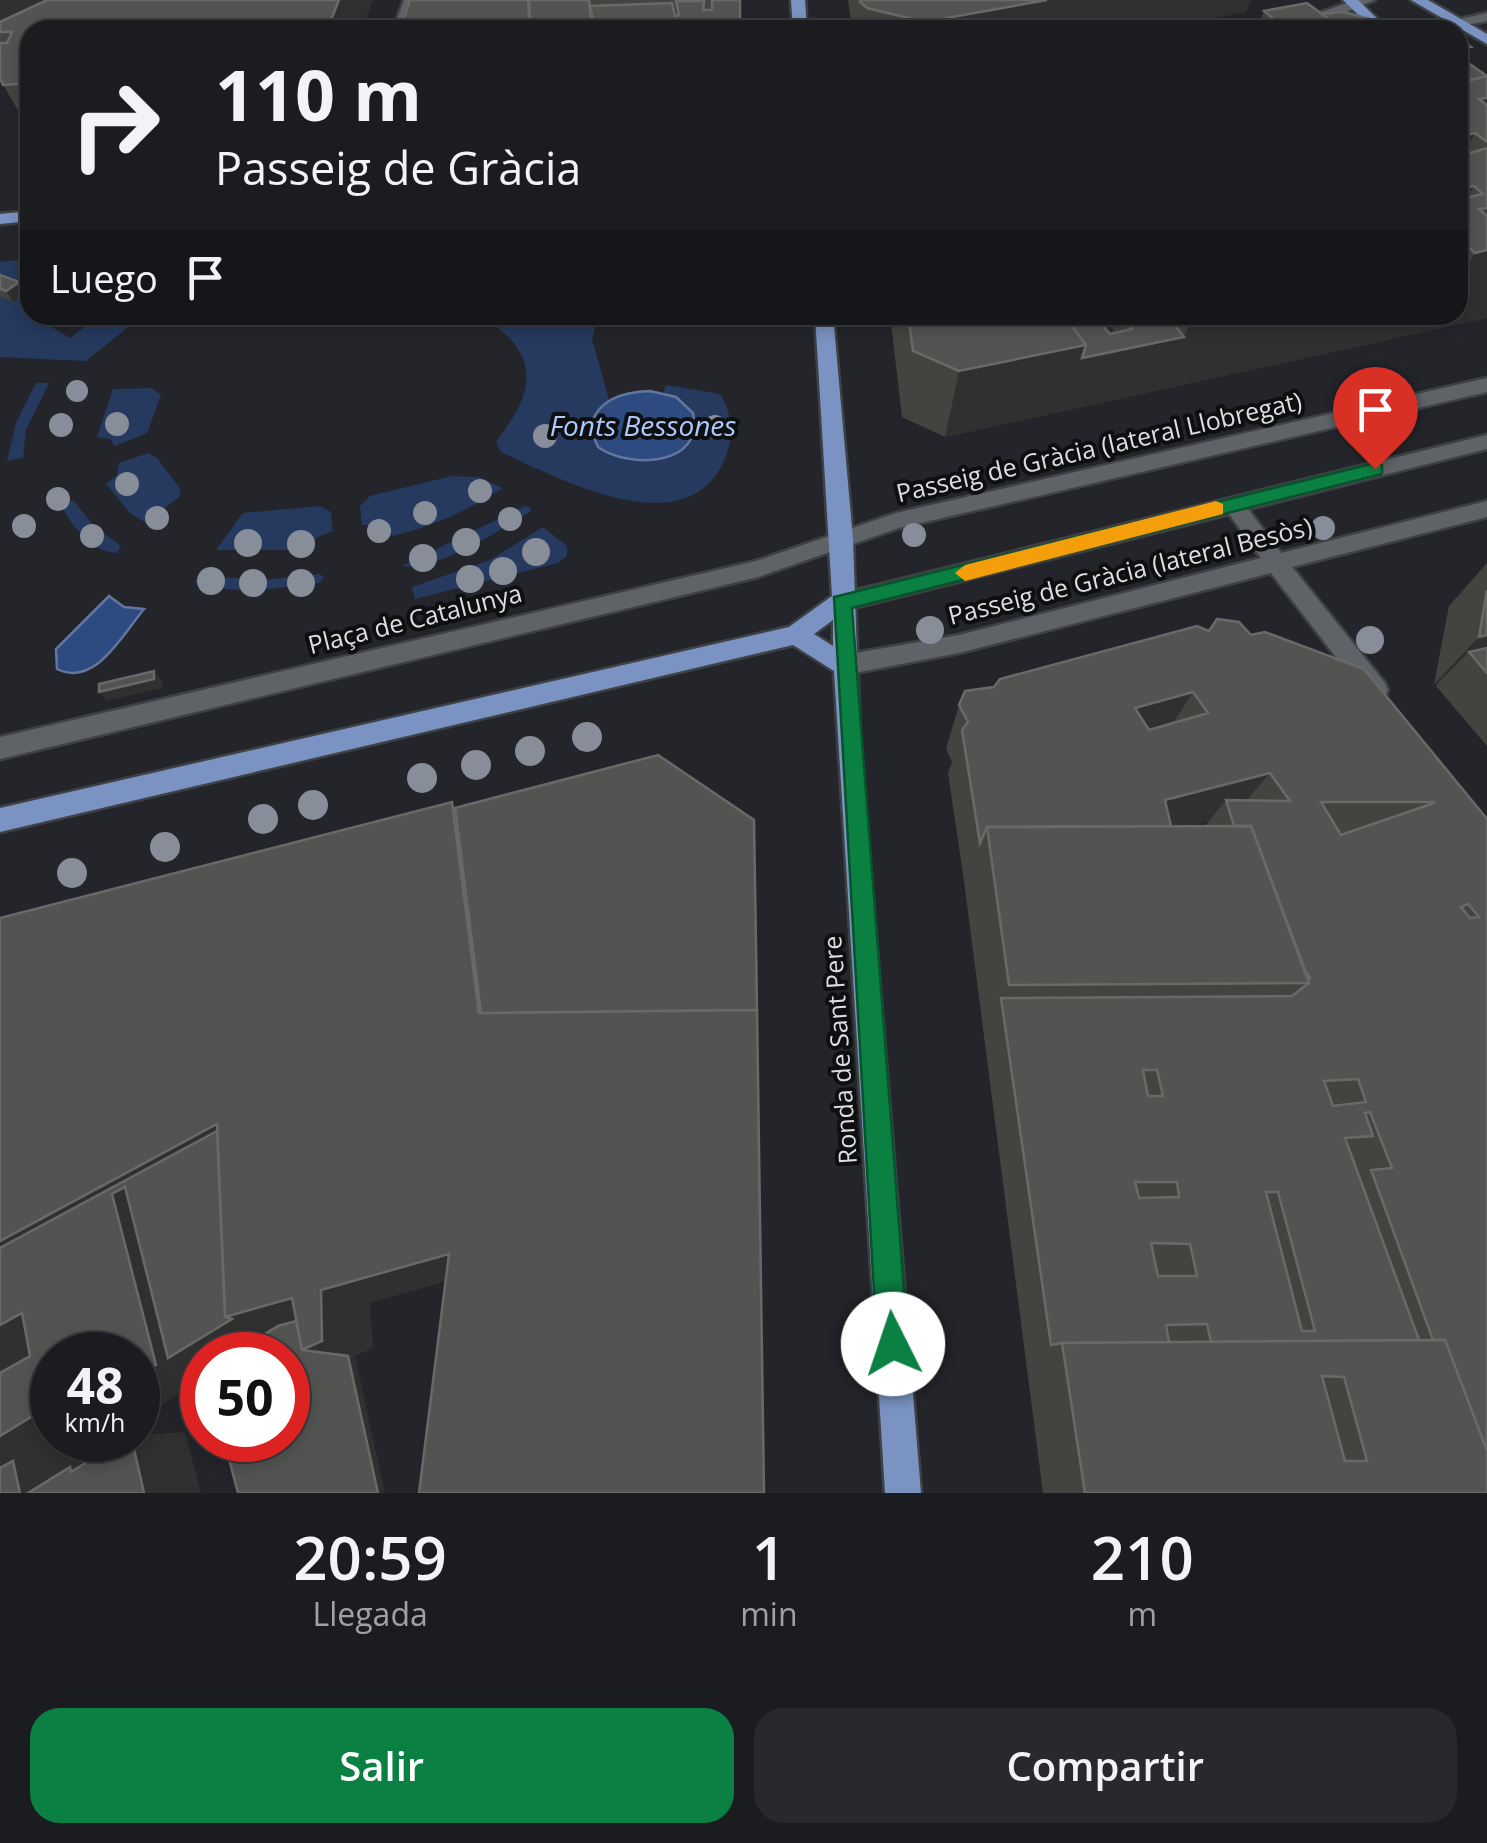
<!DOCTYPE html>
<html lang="es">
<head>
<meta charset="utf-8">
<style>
	body { margin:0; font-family:"Open Sans",sans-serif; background:#27292d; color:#f1f3f6; height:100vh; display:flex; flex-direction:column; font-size:38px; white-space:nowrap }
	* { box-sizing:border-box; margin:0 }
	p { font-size:32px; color:#9fa1a5 }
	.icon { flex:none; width:55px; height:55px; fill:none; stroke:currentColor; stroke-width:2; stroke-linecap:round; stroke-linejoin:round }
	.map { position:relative; height:1493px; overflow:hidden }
	.panel { display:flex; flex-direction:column; background:#1a1c20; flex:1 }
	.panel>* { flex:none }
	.guide { position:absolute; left:20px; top:20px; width:1448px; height:305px; border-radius:30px; box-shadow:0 5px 15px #0003,0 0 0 2px #383a3e; background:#1a1c20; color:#f1f3f6; overflow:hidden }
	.speed { position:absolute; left:30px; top:1332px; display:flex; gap:20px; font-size:50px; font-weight:700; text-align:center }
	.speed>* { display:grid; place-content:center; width:130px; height:130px; border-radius:50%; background:#1a1c20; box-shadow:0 5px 15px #0003,0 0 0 2px #383a3e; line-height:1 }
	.speed small { font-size:25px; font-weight:400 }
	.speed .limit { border:15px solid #d22; background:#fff; color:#111 }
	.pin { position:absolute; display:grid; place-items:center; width:85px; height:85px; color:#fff; margin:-102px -42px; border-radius:50% 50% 50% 0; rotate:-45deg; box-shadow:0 0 10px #0007 }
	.pin .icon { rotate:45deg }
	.me { position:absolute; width:110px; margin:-55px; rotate:356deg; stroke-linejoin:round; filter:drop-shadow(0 0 8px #0008) }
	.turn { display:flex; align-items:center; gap:35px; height:210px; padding:0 30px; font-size:45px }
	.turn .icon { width:130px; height:130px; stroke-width:2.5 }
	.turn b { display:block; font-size:70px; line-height:85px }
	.then { display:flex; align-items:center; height:95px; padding:0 30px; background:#0003; gap:20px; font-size:38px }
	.eta { display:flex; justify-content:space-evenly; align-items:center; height:170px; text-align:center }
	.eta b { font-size:60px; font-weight:600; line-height:70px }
	.button { display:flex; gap:20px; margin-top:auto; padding:20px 30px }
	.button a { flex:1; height:115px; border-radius:30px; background:#0b8043; color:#fff; font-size:40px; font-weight:600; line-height:115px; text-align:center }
	.button a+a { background:#27292d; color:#f1f3f6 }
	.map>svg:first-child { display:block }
	.green { fill:#263a5f }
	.water { fill:#2d4a81; stroke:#62769e; stroke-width:2.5 }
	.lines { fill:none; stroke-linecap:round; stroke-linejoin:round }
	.minor-casing { stroke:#3e4144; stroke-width:5 }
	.major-casing { stroke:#3e4144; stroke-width:5 }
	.minor { fill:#5f6267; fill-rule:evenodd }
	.major { fill:#7a93c2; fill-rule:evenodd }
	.tree { fill:#878e99 }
	.wall { fill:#43443f; fill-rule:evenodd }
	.shaded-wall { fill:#2f302f }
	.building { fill:#535451; stroke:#696a67; stroke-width:2.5; fill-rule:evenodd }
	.route { fill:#0b8043; stroke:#07532c; stroke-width:2.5 }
	.slow { fill:#f59e0b }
	.labels { text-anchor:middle; stroke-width:8; stroke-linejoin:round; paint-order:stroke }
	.street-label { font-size:25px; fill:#dddee1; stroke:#0d0f11 }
	.water-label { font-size:28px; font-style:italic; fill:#adc8fa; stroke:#0d0f11 }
</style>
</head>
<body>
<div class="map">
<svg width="1487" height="1493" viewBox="0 0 1487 1493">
	<rect width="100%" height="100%" fill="#23252a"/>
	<g class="green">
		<polygon points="30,259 28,313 70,338 100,315 143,315 86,361 0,357 0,297 13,302 0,288 0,262"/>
		<path d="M485 315H573L596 324 592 339 609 400C550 445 645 480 687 443L695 423 676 397 663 393 666 385 720 394C733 414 734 439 724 461 685 547 558 478 501 452L496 442C519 411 542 378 513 342 505 332 492 325 485 315Z"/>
		<polygon points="36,383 49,383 26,430 23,458 7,461 16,423"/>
		<polygon points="152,388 161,395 147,433 115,446 110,439 97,437 113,389"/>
		<polygon points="148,453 157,458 181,490 179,497 146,523 130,513 106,484 117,475 119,463"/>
		<path d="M452 476 479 477 503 488C468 510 433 527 392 536L380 525H362L360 506 370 496Z"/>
		<path d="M73 500 94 526 121 546 117 553C94 553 69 524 61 504Z"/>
		<polygon points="319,506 331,512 333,531 317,537 308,550 216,550 243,513"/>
		<path d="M525 506 531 508 530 512C502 529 433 573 402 566Z"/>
		<polygon points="543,527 567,546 567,556 558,563 415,599 412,587 490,560"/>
		<path d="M320 574 324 578 319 583C280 588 231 596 194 582L201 576 265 580Z"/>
	</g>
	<g class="water">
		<path d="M650 391 676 397 693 413C705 467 628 469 598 447L590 428C597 399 623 392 650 391Z"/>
		<path d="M109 596 124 607 144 609C123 634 95 688 57 669L56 649Z"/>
	</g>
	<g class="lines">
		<g class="minor-casing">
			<g id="minor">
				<polygon points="404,0 418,0 407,30 393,30"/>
				<polygon points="1355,0 1375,0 1326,20 1315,30 1300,30 1316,14"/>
				<polygon points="1487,13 1487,21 1441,30 1412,30"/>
				<polygon points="1487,378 1487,392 899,528 758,577 0,759 0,737 756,561 896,513"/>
				<polygon points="1487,435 1487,449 1248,509 1281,553 1487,501 1487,517 1292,567 1385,683 1388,690 1385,697 1367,697 1271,573 959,653 844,675 832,665 844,655 959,635 1261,558 1229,514 841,611 833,608 830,602 833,596"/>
			</g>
		</g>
		<g class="major-casing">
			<g id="major">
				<polygon points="791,0 805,0 807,30 793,30"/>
				<polygon points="1343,0 1358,0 1389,30 1374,30"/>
				<polygon points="1411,0 1428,0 1487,34 1487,44"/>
				<polygon points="30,211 30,221 0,224 0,214"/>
				<path d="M815 315H833L853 539 860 743 921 1493H885L834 671 793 645 0 832V808L789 627 832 596ZM833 620V646L814 634Z"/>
			</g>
		</g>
		<use href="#minor" class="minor"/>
		<use href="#major" class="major"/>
	</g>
	<g class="tree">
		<circle cx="77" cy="391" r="11"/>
		<circle cx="117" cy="424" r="12"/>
		<circle cx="61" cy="425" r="12"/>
		<circle cx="715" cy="427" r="12"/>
		<circle cx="545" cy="436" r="12"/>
		<circle cx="127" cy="484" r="12"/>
		<circle cx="480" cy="491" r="12"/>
		<circle cx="58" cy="499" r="12"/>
		<circle cx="425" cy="513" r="12"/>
		<circle cx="157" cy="518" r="12"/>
		<circle cx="510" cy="519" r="12"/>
		<circle cx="24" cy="526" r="12"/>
		<circle cx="1323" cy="528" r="12"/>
		<circle cx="379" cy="531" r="12"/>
		<circle cx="914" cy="535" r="12"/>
		<circle cx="92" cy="536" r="12"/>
		<circle cx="466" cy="542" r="14"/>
		<circle cx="248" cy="543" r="14"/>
		<circle cx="301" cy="544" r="14"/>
		<circle cx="536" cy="552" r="14"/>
		<circle cx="423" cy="558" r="14"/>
		<circle cx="503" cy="571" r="14"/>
		<circle cx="470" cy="579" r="14"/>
		<circle cx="211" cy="581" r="14"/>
		<circle cx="253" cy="583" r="14"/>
		<circle cx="301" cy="583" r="14"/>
		<circle cx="930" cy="630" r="14"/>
		<circle cx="1370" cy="640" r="14"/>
		<circle cx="587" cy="737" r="15"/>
		<circle cx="530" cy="751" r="15"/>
		<circle cx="476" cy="765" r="15"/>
		<circle cx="422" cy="778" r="15"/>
		<circle cx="313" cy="805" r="15"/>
		<circle cx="263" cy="819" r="15"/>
		<circle cx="165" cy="847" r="15"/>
		<circle cx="72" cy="873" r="15"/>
	</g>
	<g class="wall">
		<polygon points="0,0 30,30 30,132 0,79"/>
		<polygon points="410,0 740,0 740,30 406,30 403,21"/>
		<polygon points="848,0 1251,0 1245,12 1150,30 852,30"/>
		<polygon points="1264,11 1322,14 1403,28 1404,27 1448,30 1230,30 1259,25"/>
		<polygon points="1458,37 1464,60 1487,76 1487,318 945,437 902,417 890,315 1458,315"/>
		<polygon points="0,275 26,292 13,302 0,297"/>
		<polygon points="1487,563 1487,746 1436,686 1439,682 1434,684 1449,606"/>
		<path d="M1209 631 1251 635 1487 819V1493H1043L964 881 948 773 952 762 946 749 959 705 994 687ZM1209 821 1205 826H1191Z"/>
	</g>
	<g class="shaded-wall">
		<polygon points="0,0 62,0 0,30"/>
		<polygon points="339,0 373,0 362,30 327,30"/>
		<polygon points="1047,0 1251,0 1245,12 1150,30 924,30 925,22"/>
		<polygon points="1471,47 1458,73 1458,49"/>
		<polygon points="1487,96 1487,104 1475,133 1458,163 1458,101"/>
		<polygon points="1474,186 1458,214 1458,189"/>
		<polygon points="1487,250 1487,318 945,437 959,371 1096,317 1118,315 1105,354 1184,337 1190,323 1228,315 1458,315 1458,267 1468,265 1475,253"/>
		<polygon points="19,282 26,292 13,302 6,291"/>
		<polygon points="1487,635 1487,672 1469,652 1439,682 1434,684 1479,637"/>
		<polygon points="154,671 162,680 162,688 107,701 99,692"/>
		<polygon points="1193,692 1165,736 1110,752 1135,708"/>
		<polygon points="1270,773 1235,814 1226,800 1209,821 1137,841 1165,800"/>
		<polygon points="452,802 479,858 501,1017 479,1013"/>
		<polygon points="217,1124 321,1290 449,1254 483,1271 370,1303 373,1348 355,1356 385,1493 378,1493 241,1355 202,1355 202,1379 148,1413 138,1413 138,1376 124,1238 0,1307 0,1241"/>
		<polygon points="22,1313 52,1378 0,1390 0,1325"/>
		<polygon points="52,1404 52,1440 75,1440 81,1466 57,1493 0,1493 0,1436"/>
		<polygon points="185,1432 201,1493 144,1493 132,1440 138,1440 138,1435"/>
	</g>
	<g class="building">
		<polygon points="47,0 339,0 327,30 30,30 30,83 3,85 0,78 0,43 7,43 12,32 0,32 0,22"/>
		<polygon points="410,0 528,0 530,30 422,30 403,21"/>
		<polygon points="529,0 589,0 592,30 531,30"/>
		<polygon points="712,0 740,0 740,30 595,30 590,6 672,3 675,16 679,15 676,1 704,1 703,10 712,10"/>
		<polygon points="860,0 1047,0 925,22 867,8 860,2"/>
		<polygon points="1307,3 1334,23 1326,24 1333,30 1322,30 1318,27 1304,29 1306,30 1287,30 1264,11"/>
		<polygon points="1344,12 1403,28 1402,30 1333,30 1331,28 1334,23 1322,14"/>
		<polygon points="1205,22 1213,30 1165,30"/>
		<polygon points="1437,23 1448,30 1411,30 1404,27"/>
		<polygon points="1259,25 1266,30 1230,30"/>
		<polygon points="1458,37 1471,47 1458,49"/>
		<polygon points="1464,60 1487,76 1459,83 1458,82 1458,61"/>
		<polygon points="1487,76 1487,98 1479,99 1487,105 1487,142 1475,133 1458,137 1458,82 1459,83"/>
		<polygon points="1458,143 1470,153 1487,148 1487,208 1479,209 1487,216 1487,250 1475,253 1458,237 1458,192 1465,198 1483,194 1474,186 1458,189"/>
		<polygon points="1458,256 1468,265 1458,267"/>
		<polygon points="0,275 19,282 6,291 0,289"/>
		<polygon points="908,315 1064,315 1086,345 959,371 913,351"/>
		<polygon points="1064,315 1105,315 1096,317 1110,334 1132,329 1121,315 1167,315 1184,337 1082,358 1086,345"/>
		<polygon points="1183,315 1228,315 1190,323"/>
		<polygon points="1487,590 1487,635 1479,637"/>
		<path d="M1217 619 1239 622 1251 635 1265 632 1364 669 1487 819V1451L1445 1340H1433L1371 1170 1392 1168 1370 1112 1365 1113 1373 1136 1345 1138 1419 1340 1211 1342 1207 1324 1166 1325 1169 1342 1062 1343 1051 1345 1001 998 1292 996 1309 983 1308 979 1310 978 1305 970 1251 826H1234L1226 800 1290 801 1270 773 1165 800 1171 826 987 827 980 843 962 730 968 722 959 705 965 691 994 687 1000 679 1197 626 1209 631ZM1193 692 1208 713 1149 730 1135 708ZM1321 802H1434V803L1341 835ZM1468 904 1479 917 1470 918 1461 907ZM1143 1070H1157L1163 1096H1148ZM1358 1079 1366 1102 1333 1106 1324 1081ZM1135 1182H1177L1179 1197 1139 1198ZM1266 1192H1278L1315 1331H1302ZM1151 1243 1190 1244 1197 1276H1158Z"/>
		<polygon points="1487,648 1487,673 1469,652"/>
		<polygon points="154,671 154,679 99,692 99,684"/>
		<polygon points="658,755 754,820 757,1010 481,1013 455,808"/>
		<polygon points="452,802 479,1013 757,1010 764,1493 419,1493 449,1254 321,1290 322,1341 302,1350 292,1298 225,1317 217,1124 0,1241 0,918"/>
		<polygon points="1251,826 1309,983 1009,985 987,827"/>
		<polygon points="217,1131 225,1317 232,1319 168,1358 125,1187 112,1194 156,1365 138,1376 138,1355 52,1355 52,1404 0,1436 0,1373 30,1356 22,1313 0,1325 0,1248"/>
		<polygon points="296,1321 302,1350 348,1356 378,1493 238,1493 224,1440 288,1440 288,1355 231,1355 278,1326"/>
		<path d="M1445 1340 1487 1451V1493H1085L1062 1343ZM1322 1376 1344 1377 1367 1461H1345Z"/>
		<polygon points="122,1440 132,1440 144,1493 28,1493 70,1467 71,1472"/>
		<polygon points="13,1461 20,1493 0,1493 0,1468"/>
	</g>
	<polygon class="route" points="1375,463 1382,465 1382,474 852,608 908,1344 904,1355 893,1360 882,1355 877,1344 834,597"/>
	<polygon class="slow" points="1216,501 1223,504 1223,514 965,581 955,573 965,565"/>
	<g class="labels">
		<g class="street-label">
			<text transform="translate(1099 447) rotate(-13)" y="9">Passeig de Gràcia (lateral Llobregat)</text>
			<text transform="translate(1130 571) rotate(-14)" y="9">Passeig de Gràcia (lateral Besòs)</text>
			<text transform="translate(415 619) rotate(-14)" y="9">Plaça de Catalunya</text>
			<text transform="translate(840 1050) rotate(-94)" y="9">Ronda de Sant Pere</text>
		</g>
		<g class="water-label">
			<text x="643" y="436">Fonts Bessones</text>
		</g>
	</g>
</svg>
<div class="speed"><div>48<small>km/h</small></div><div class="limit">50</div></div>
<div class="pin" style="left:1375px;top:469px;background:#d93025"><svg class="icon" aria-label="arrive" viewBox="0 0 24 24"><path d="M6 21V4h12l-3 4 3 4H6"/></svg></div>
<svg class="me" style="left:893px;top:1344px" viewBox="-20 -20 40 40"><circle r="19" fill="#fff"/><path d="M0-13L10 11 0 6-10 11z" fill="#0b8043"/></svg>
<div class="guide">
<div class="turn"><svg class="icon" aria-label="right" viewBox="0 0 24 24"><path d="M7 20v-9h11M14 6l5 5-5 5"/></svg><div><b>110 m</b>Passeig de Gràcia</div></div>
<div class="then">Luego<svg class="icon" aria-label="arrive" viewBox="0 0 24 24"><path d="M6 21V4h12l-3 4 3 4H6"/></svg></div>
</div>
</div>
<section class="panel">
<div class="eta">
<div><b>20:59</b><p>Llegada</p></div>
<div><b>1</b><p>min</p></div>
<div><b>210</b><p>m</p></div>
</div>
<div class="button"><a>Salir</a><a>Compartir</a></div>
</section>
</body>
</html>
